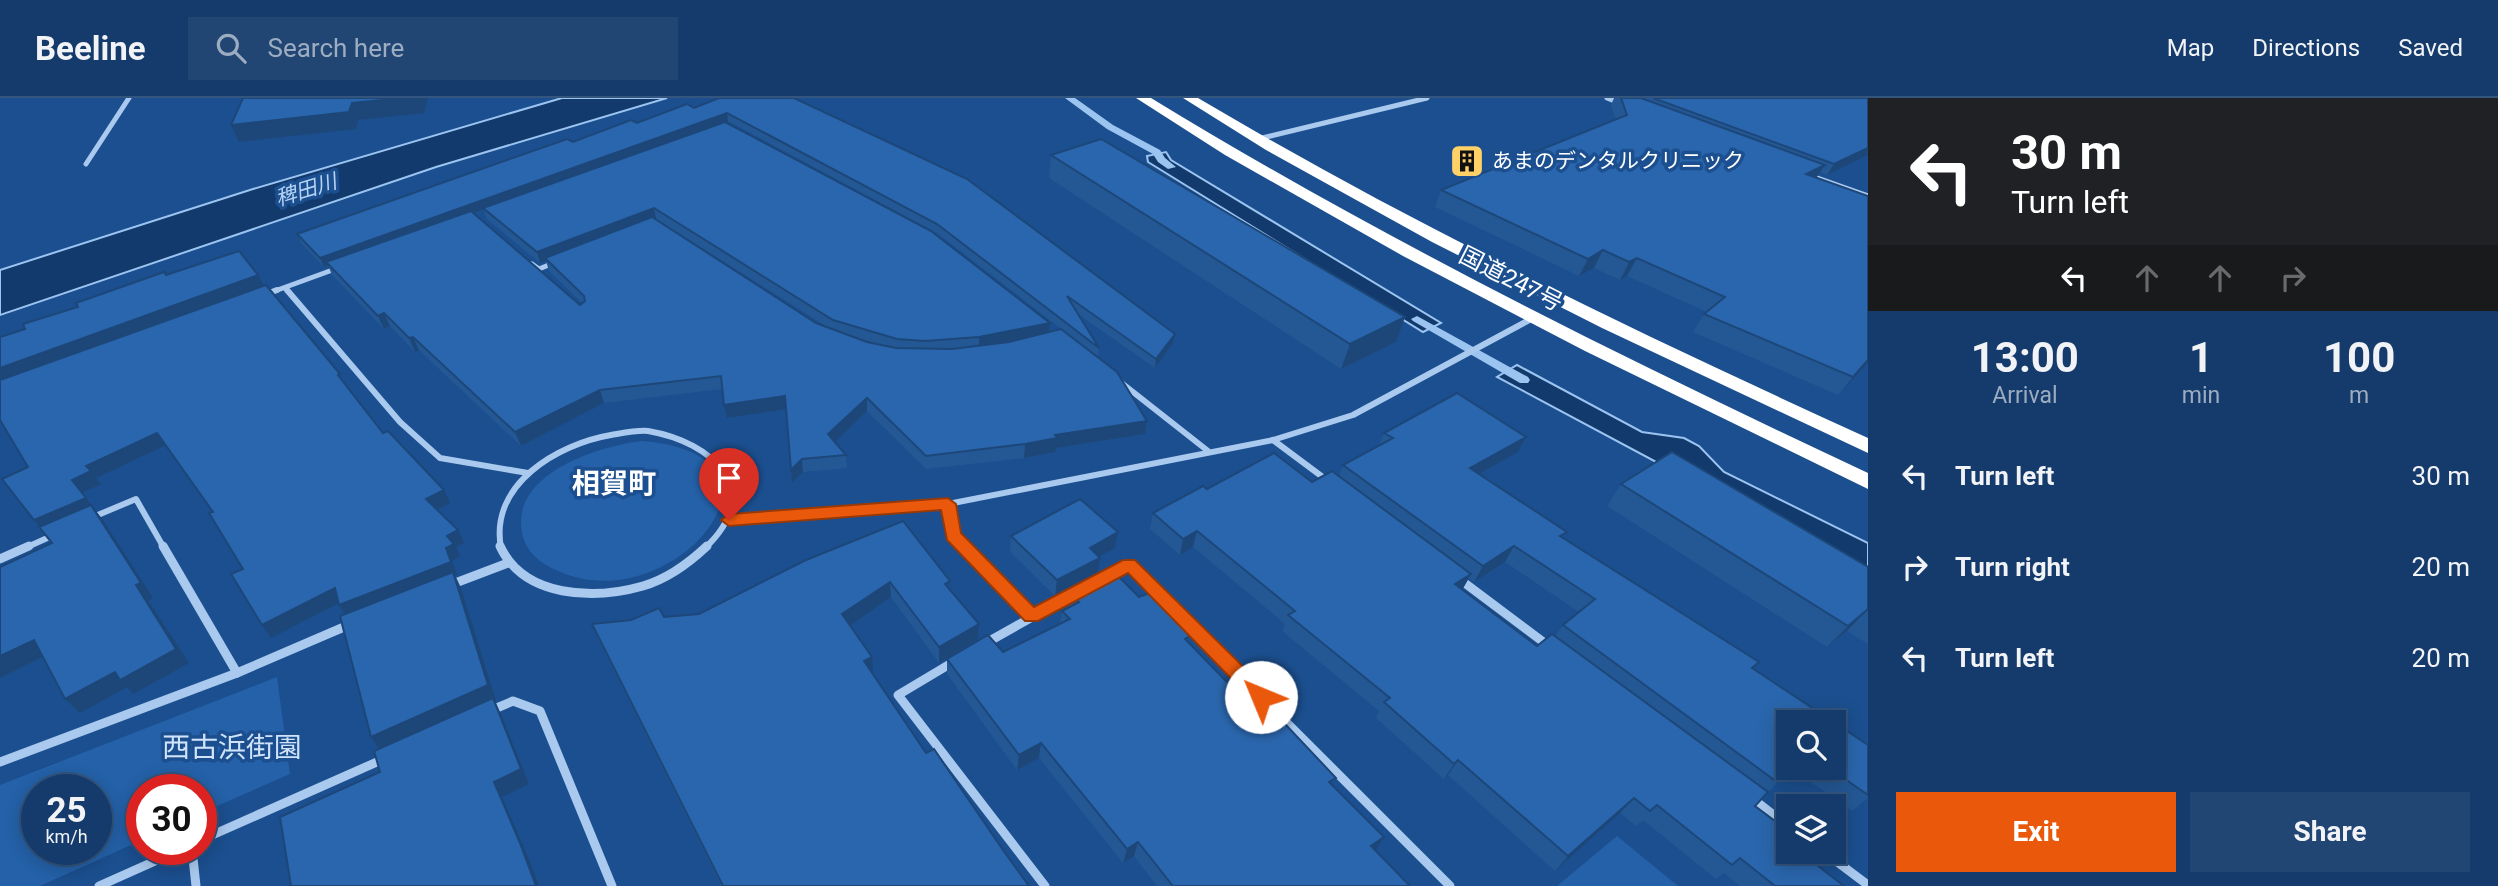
<!DOCTYPE html>
<html lang="en">
<head>
<meta charset="utf-8">
<style>
	body { margin:0; font-family:Roboto,"Noto Sans JP",sans-serif; background:#214673; color:#f1f3f6; height:100vh; display:flex; flex-direction:column; font-size:26px; white-space:nowrap }
	* { box-sizing:border-box; margin:0 }
	p { font-size:23px; color:#9dadc1 }
	.icon { flex:none; width:38px; height:38px; fill:none; stroke:currentColor; stroke-width:2; stroke-linecap:round; stroke-linejoin:round }
	.map { position:relative; flex:1; overflow:hidden }
	.side { display:flex; flex-direction:column; background:#143b6b; width:630px }
	.side>* { flex:none }
	.hud { background:#202124; color:#fff; overflow:hidden }
	.tools { position:absolute; left:1776px; top:612px; display:grid; gap:14px }
	.tools a { display:grid; place-items:center; width:70px; height:70px; border-radius:0px; background:#143b6b; box-shadow:0 4px 18px #0003,0 0 0 2px #33557e; font-size:35px }
	.speed { position:absolute; left:21px; top:676px; display:flex; gap:14px; font-size:35px; font-weight:700; text-align:center }
	.speed>* { display:grid; place-content:center; width:91px; height:91px; border-radius:50%; background:#143b6b; box-shadow:0 4px 18px #0003,0 0 0 2px #33557e; line-height:1 }
	.speed small { font-size:18px; font-weight:400 }
	.speed .limit { border:10px solid #d22; background:#fff; color:#111 }
	.pin { position:absolute; display:grid; place-items:center; width:60px; height:60px; color:#fff; margin:-72px -30px; border-radius:50% 50% 50% 0; rotate:-45deg; box-shadow:0 0 7px #0007 }
	.pin .icon { rotate:45deg }
	.me { position:absolute; width:77px; margin:-38px; rotate:315deg; stroke-linejoin:round; filter:drop-shadow(0 0 5px #0008) }
	.turn { display:flex; align-items:center; gap:24px; height:147px; padding:0 28px; font-size:32px }
	.turn .icon { width:91px; height:91px; stroke-width:2.5 }
	.turn b { display:block; font-size:49px; line-height:60px }
	.lanes { display:flex; align-items:center; height:66px; padding:0 28px; background:#0003; justify-content:center; gap:35px; direction:ltr }
	.lanes .off { opacity:.35 }
	.eta { display:flex; justify-content:space-evenly; align-items:center; height:119px; text-align:center }
	.eta b { font-size:42px; font-weight:700; line-height:49px }
	.primary-button { display:flex; gap:14px; margin-top:auto; padding:14px 28px }
	.primary-button a { flex:1; height:80px; border-radius:0px; background:#ea580c; color:#fff; font-size:28px; font-weight:700; line-height:80px; text-align:center }
	.primary-button a+a { background:#214673; color:#f1f3f6 }
	ul { padding:0; list-style:none }
	li { display:flex; align-items:center; gap:21px; height:91px; padding:0 28px }
	li div { flex:1 }
	li b { display:block; font-size:26px }
	li em { font-style:normal }
	header { display:flex; align-items:center; gap:42px; box-sizing:border-box; height:98px; padding:0 35px; background:#143b6b; border-bottom:2px solid #33557e }
	header strong { font-size:33px }
	nav { display:flex; gap:38px; margin-inline-start:auto; font-size:24px }
	.search { width:490px; height:63px; background:#214673; display:flex; align-items:center; gap:18px; box-sizing:border-box; padding:0 24px; border-radius:0px; color:#9dadc1; font-size:26px }
	main { display:flex; flex:1; min-height:0 }
	.map>svg:first-child { display:block }
	.green { fill:#2461a8; fill-rule:evenodd }
	.water { fill:#123a6d; stroke:#9cc4f0; stroke-width:2 }
	.lines { fill:none; stroke-linecap:round; stroke-linejoin:round }
	.stream { fill:#9cc4f0; fill-rule:evenodd }
	.street-far2 { stroke:#a9c9ee; stroke-width:5 }
	.street-far1 { stroke:#a9c9ee; stroke-width:6 }
	.street { stroke:#a9c9ee; stroke-width:9 }
	.highway { fill:#fff; fill-rule:evenodd }
	.wall { fill:#245895; fill-rule:evenodd }
	.shaded-wall { fill:#1d4779 }
	.building { fill:#2a66ad; stroke:#1d4779; stroke-width:2 }
	.route { fill:#ea580c; stroke:#983908; stroke-width:2 }
	.labels { text-anchor:middle; stroke-width:7; stroke-linejoin:round; paint-order:stroke }
	.far-poi-label { font-size:21px; fill:#fff; stroke:#1b4f8f; text-anchor:start }
	.far-water-label { font-size:21px; font-style:italic; fill:#b5d3f5; stroke:#1b4f8f }
	.street-label { font-size:24px; fill:#fff; stroke:#1b4f8f }
	.quarter-label { font-size:28px; font-weight:bold; fill:#fff; stroke:#1b4f8f }
	.near-park-label { font-size:28px; fill:#cfe3fa; stroke:#1b4f8f }
</style>
</head>
<body>
<header>
<strong>Beeline</strong>
<div class="search"><svg class="icon" aria-label="search" viewBox="0 0 24 24"><circle cx="10" cy="10" r="6"/><path d="M15 15l6 6"/></svg>Search here</div>
<nav><a>Map</a><a>Directions</a><a>Saved</a></nav>
</header>
<main>
<div class="map">
<svg width="1868" height="788" viewBox="0 0 1868 788">
	<rect width="100%" height="100%" fill="#1b4f8f"/>
	<g class="green">
		<path d="M642 343C812 357 674 520 563 475 547 469 530 459 524 442 503 378 597 348 642 343Z"/>
		<path d="M277 579 290 676 201 715V691H142V742L40 788H0V687ZM96 691V751H37V691Z"/>
		<polygon points="1617,738 1678,788 1557,788"/>
	</g>
	<g class="water">
		<polygon points="562,0 667,0 436,69 0,217 0,172 253,91"/>
		<polygon points="1166,54 1171,62 1441,225 1423,234 1148,64 1147,58"/>
		<polygon points="1517,267 1642,334 1684,340 1699,348 1724,374 1868,445 1868,470 1688,381 1497,279"/>
	</g>
	<g class="lines">
		<g class="stream">
			<polygon points="1065,0 1075,0 1113,27 1160,52 1165,60 1176,69 1168,71 1158,64 1153,56 1107,31"/>
			<polygon points="1417,218 1528,279 1530,282 1528,285 1520,285 1413,223 1411,221"/>
		</g>
		<g class="street-far2">
			<polyline points="1607,0 1622,6"/>
			<polyline points="1258,41 1427,0"/>
			<polyline points="86,66 129,0"/>
			<polyline points="1809,77 1868,98"/>
			<polyline points="532,166 539,171 556,164"/>
			<polyline points="285,190 289,194"/>
			<polyline points="272,194 338,170"/>
		</g>
		<g class="street-far1">
			<polyline points="287,192 400,324 440,360 528,375"/>
			<polyline points="264,197 277,192"/>
			<polyline points="1119,283 1208,353"/>
			<polyline points="1273,342 1328,383"/>
			<polyline points="948,406 953,438 965,450"/>
			<polyline points="93,419 136,401 164,450"/>
			<polyline points="729,422 948,406 1273,342 1353,317 1533,220"/>
			<polyline points="25,450 54,437"/>
			<path d="M501 450C489 386 558 346 611 337 623 335 637 332 648 333 713 344 766 393 705 450"/>
		</g>
		<g class="street">
			<polyline points="163,448 237,575"/>
			<path d="M500 448C524 500 594 502 643 488 667 481 689 465 707 448"/>
			<polyline points="963,448 1031,518"/>
			<polyline points="0,461 29,448"/>
			<polyline points="1109,477 1129,467 1450,788"/>
			<polyline points="1458,480 1550,549"/>
			<polyline points="450,487 508,465"/>
			<polyline points="986,545 1073,496"/>
			<polyline points="955,563 898,597 1045,788"/>
			<polyline points="492,612 513,603 540,613 612,788"/>
			<polyline points="0,664 237,575 351,526"/>
			<polyline points="1753,701 1788,728"/>
			<polyline points="201,742 386,660"/>
			<polyline points="192,751 196,788"/>
			<polyline points="1824,754 1868,787"/>
			<polyline points="99,788 182,751"/>
		</g>
		<g class="highway">
			<path d="M1136 0H1151C1382 141 1623 260 1868 375V391L1585 253 1403 158 1225 57Z"/>
			<path d="M1183 0H1198C1414 128 1640 236 1868 340V355L1602 230 1432 144 1266 52Z"/>
		</g>
	</g>
	<g class="wall">
		<path d="M719 0 1173 245 1155 270 1078 216 1099 250 1098 260 1145 336 1056 350 1055 354 1024 360 926 371 867 313 835 344 846 357 847 370 803 374 792 385 786 311 727 320 722 291 604 305 521 348 419 252 415 254 390 228 384 231 332 177 328 167 324 169 301 145 297 136 573 44 694 10ZM728 23 937 135 1077 243 1049 234 1050 225 684 39ZM483 111 487 121 540 165 546 163 549 173 582 205 580 207 473 115ZM655 121H656L826 228 816 225ZM853 239 862 241 882 247 867 244Z"/>
		<polygon points="1614,0 1868,0 1868,57 1827,77 1820,74 1816,80 1868,98 1868,265 1838,297 1693,234 1704,216 1707,214 1627,178 1620,182 1594,170 1579,178 1435,109 1441,92 1616,21 1611,7"/>
		<polygon points="1051,57 1396,244 1341,271 1049,80"/>
		<path d="M1384 335 1526 339 1518 354 1479 376 1563 440 1753 571 1868 647V700L1852 713 1791 670H1834V625L1755 708 1778 737 1844 788H1740L1724 775 1716 781 1643 722 1636 728 1620 715 1555 773 1448 677 1444 681 1376 620 1379 613 1282 533 1285 526 1193 449 1180 457 1150 431 1153 415 1207 391 1312 384 1339 378 1343 367 1379 348ZM1505 464 1579 514 1563 527 1555 538 1537 548 1462 492 1469 480 1474 484Z"/>
		<polygon points="1621,386 1868,469 1868,546 1847,533 1827,549 1607,408"/>
		<polygon points="1118,434 1115,450 1100,459 1098,475 1055,498 1010,454 1011,438"/>
		<polygon points="806,462 950,492 979,526 978,541 939,565 891,499 850,528 872,559 872,575 926,655 1005,755 1029,788 721,788 598,541 592,526 699,516"/>
		<polygon points="1067,493 1139,499 1189,545 1258,616 1332,687 1375,753 1410,788 1157,788 1134,758 1123,765 1039,660 1017,672 947,576 947,561 1003,554 1060,526 1062,513 1067,510 1065,508"/>
	</g>
	<g class="shaded-wall">
		<polygon points="403,0 428,0 424,15 358,22 356,31 239,44 231,27 352,5"/>
		<polygon points="727,15 728,23 329,167 326,164 328,167 324,169 320,160"/>
		<polygon points="1868,50 1868,57 1827,77 1834,66"/>
		<polygon points="1825,67 1814,83 1806,76"/>
		<polygon points="654,110 656,121 547,162 545,160 546,163 540,165 537,154"/>
		<polygon points="1603,152 1594,170 1579,178 1588,161"/>
		<polygon points="1637,160 1627,178 1620,182 1629,164"/>
		<polygon points="258,177 265,189 0,286 0,270"/>
		<polygon points="384,215 390,228 384,231 378,218"/>
		<polygon points="1405,219 1396,244 1341,271 1350,246"/>
		<polygon points="1050,225 1049,236 979,250 979,239"/>
		<polygon points="1175,236 1173,245 1155,270 1156,261"/>
		<polygon points="413,239 419,252 415,254 409,240"/>
		<polygon points="1868,262 1868,265 1838,297 1853,279"/>
		<polygon points="600,292 604,305 521,348 515,334"/>
		<polygon points="785,298 787,311 727,320 724,307"/>
		<polygon points="867,300 867,313 829,350 828,336"/>
		<polygon points="1147,323 1145,336 1056,350 1055,354 1024,360 1025,346 1055,337"/>
		<polygon points="157,335 166,347 96,380 101,386 82,395 72,382 86,368"/>
		<polygon points="1526,339 1518,354 1462,386 1470,370"/>
		<polygon points="802,361 803,374 792,385 791,372"/>
		<polygon points="444,392 450,405 432,414 426,401"/>
		<polygon points="86,400 103,422 153,500 148,502 189,565 133,596 127,589 80,615 65,601 115,574 176,551 45,435 34,422"/>
		<polygon points="458,432 464,445 456,449 460,458 452,463 457,477 455,477 461,490 496,603 495,603 501,616 529,686 502,699 528,759 539,788 536,788 381,654 371,639 347,520 339,507 446,450 447,438"/>
		<polygon points="1197,433 1193,449 1180,457 1183,441"/>
		<polygon points="1118,434 1115,450 1088,465 1090,450"/>
		<polygon points="1514,448 1505,464 1474,484 1483,468"/>
		<polygon points="1100,460 1098,475 1055,498 1057,482"/>
		<polygon points="1471,476 1462,492 1455,486"/>
		<polygon points="890,484 891,499 844,532 842,516"/>
		<polygon points="335,490 343,503 271,540 262,527"/>
		<polygon points="1868,511 1847,533 1827,549 1848,528"/>
		<polygon points="979,526 978,541 939,565 939,549"/>
		<polygon points="34,542 48,556 0,580 0,558"/>
		<polygon points="872,559 873,575 866,579 864,563"/>
		<polygon points="1041,645 1039,660 1017,672 1019,657"/>
		<polygon points="1458,662 1448,677 1444,681 1454,666"/>
		<polygon points="1634,700 1620,715 1555,773 1568,758"/>
		<polygon points="1384,739 1375,753 1371,748"/>
		<polygon points="1138,744 1134,758 1123,765 1127,751"/>
	</g>
	<g class="building">
		<polygon points="243,0 403,0 352,5 349,14 231,27"/>
		<polygon points="719,0 794,0 967,81 1175,236 1156,261 1067,198 1099,250 937,126 727,15 320,160 297,136 567,41 573,44 631,22 637,25 687,6 694,10"/>
		<polygon points="1621,0 1641,0 1825,67 1806,76 1868,98 1868,262 1853,279 1704,216 1725,199 1637,160 1629,164 1603,152 1588,161 1441,92 1627,17"/>
		<polygon points="1653,0 1868,0 1868,50 1834,66"/>
		<polygon points="725,24 931,133 1050,225 979,239 925,243 897,241 833,222 654,110 537,154 483,110"/>
		<polygon points="1101,41 1405,219 1350,246 1051,57"/>
		<polygon points="471,113 580,207 585,203 584,198 545,160 652,119 816,225 867,244 896,250 952,251 1009,244 1061,231 1117,274 1147,323 1055,337 1057,340 1025,346 926,358 867,300 828,336 846,357 802,361 791,372 785,298 724,307 721,278 600,292 515,334 413,239 409,240 384,215 378,218 326,164"/>
		<polygon points="239,153 258,177 0,270 0,239 25,231 23,226 78,209 76,205 164,174 166,177"/>
		<polygon points="266,187 340,276 338,277 383,335 388,333 444,392 426,401 458,432 447,438 454,446 446,450 451,464 339,507 335,490 262,527 231,476 243,471 209,415 213,414 157,335 86,368 91,373 72,382 86,400 34,422 2,381 28,369 0,322 0,282"/>
		<polygon points="1457,295 1526,339 1470,370 1567,434 1560,438 1759,564 1752,570 1868,647 1868,697 1829,670 1834,670 1834,625 1788,625 1788,670 1791,670 1777,684 1563,527 1595,501 1514,448 1483,468 1343,367 1393,340 1384,335"/>
		<polygon points="1672,354 1868,469 1868,511 1848,528 1621,386"/>
		<polygon points="1274,355 1312,384 1332,373 1471,476 1455,486 1537,548 1552,536 1768,694 1755,708 1783,729 1778,737 1788,745 1788,754 1800,754 1844,788 1775,788 1740,760 1732,767 1657,707 1650,713 1634,700 1568,758 1458,662 1454,666 1384,604 1390,600 1288,517 1295,513 1197,433 1183,441 1153,415 1203,388 1207,391"/>
		<polygon points="1080,401 1118,434 1090,450 1100,460 1057,482 1011,438"/>
		<polygon points="91,407 141,485 136,487 176,551 120,582 115,574 65,601 34,542 0,558 0,469 52,445 39,429"/>
		<polygon points="903,423 950,483 945,486 979,526 939,549 890,484 842,516 872,559 864,563 926,655 934,651 1005,755 1029,788 723,788 592,526 631,522 659,510 664,519 699,516 806,462"/>
		<polygon points="1110,470 1139,499 1149,495 1191,537 1185,541 1258,616 1270,610 1336,680 1329,684 1384,739 1371,748 1410,788 1173,788 1138,744 1127,751 1041,645 1019,657 947,561 988,537 1003,554 1070,521 1062,513 1079,504 1067,493"/>
		<polygon points="453,474 488,587 371,639 340,518"/>
		<polygon points="493,600 521,671 494,684 520,745 536,788 291,788 280,719 380,674 374,653"/>
	</g>
	<polygon class="route" points="948,400 956,406 961,435 1034,509 1123,462 1135,462 1268,593 1271,599 1268,605 1255,605 1128,475 1038,523 1025,523 947,442 941,412 729,428 721,422 729,416"/>
	<defs>
		<g id="building-square" transform="scale(1.75)"><rect x="-9" y="-9" width="18" height="18" rx="4" fill="#ffd166" stroke="#1b4f8f"/><path d="M-4-6H4V6H1V3H-1V6H-4ZM-2.5-4.3h1.7v1.8h-1.7ZM.8-4.3h1.7v1.8H.8ZM-2.5-1h1.7V.8h-1.7ZM.8-1h1.7V.8H.8Z" fill="#111"/></g>
	</defs>
	<g fill-rule="evenodd">
		<use href="#building-square" x="1467" y="63"/>
	</g>
	<g class="labels">
		<g class="far-poi-label">
			<text x="1492" y="70">あまのデンタルクリニック</text>
		</g>
		<g class="far-water-label">
			<text transform="translate(306 92) rotate(-17)" y="7">稗田川</text>
		</g>
		<g class="street-label">
			<text transform="translate(1511 181) rotate(27)" y="8">国道247号</text>
		</g>
		<g class="quarter-label">
			<text x="614" y="395">相賀町</text>
		</g>
		<g class="near-park-label">
			<text x="232" y="659">西古浜街園</text>
		</g>
	</g>
</svg>
<div class="tools">
<a><svg class="icon" aria-label="search" viewBox="0 0 24 24"><circle cx="10" cy="10" r="6"/><path d="M15 15l6 6"/></svg></a>
<a><svg class="icon" aria-label="layers" viewBox="0 0 24 24"><path d="M12 4l9 5-9 5-9-5zM3 14l9 5 9-5"/></svg></a>
</div>
<div class="speed"><div>25<small>km/h</small></div><div class="limit">30</div></div>
<div class="pin" style="left:729px;top:422px;background:#d93025"><svg class="icon" aria-label="arrive" viewBox="0 0 24 24"><path d="M6 21V4h12l-3 4 3 4H6"/></svg></div>
<svg class="me" style="left:1261px;top:599px" viewBox="-20 -20 40 40"><circle r="19" fill="#fff"/><path d="M0-13L10 11 0 6-10 11z" fill="#ea580c"/></svg>
</div>
<section class="side">
<div class="hud">
<div class="turn"><svg class="icon" aria-label="left" viewBox="0 0 24 24"><path d="M17 20v-9H6M10 6l-5 5 5 5"/></svg><div><b>30 m</b>Turn left</div></div>
<div class="lanes"><svg class="icon" aria-label="left" viewBox="0 0 24 24"><path d="M17 20v-9H6M10 6l-5 5 5 5"/></svg><svg class="icon off" aria-label="ahead" viewBox="0 0 24 24"><path d="M12 20V5M6 11l6-6 6 6"/></svg><svg class="icon off" aria-label="ahead" viewBox="0 0 24 24"><path d="M12 20V5M6 11l6-6 6 6"/></svg><svg class="icon off" aria-label="right" viewBox="0 0 24 24"><path d="M7 20v-9h11M14 6l5 5-5 5"/></svg></div>
</div>
<div class="eta">
<div><b>13:00</b><p>Arrival</p></div>
<div><b>1</b><p>min</p></div>
<div><b>100</b><p>m</p></div>
</div>
<ul>
<li><svg class="icon" aria-label="left" viewBox="0 0 24 24"><path d="M17 20v-9H6M10 6l-5 5 5 5"/></svg><div><b>Turn left</b></div><em>30 m</em></li>
<li><svg class="icon" aria-label="right" viewBox="0 0 24 24"><path d="M7 20v-9h11M14 6l5 5-5 5"/></svg><div><b>Turn right</b></div><em>20 m</em></li>
<li><svg class="icon" aria-label="left" viewBox="0 0 24 24"><path d="M17 20v-9H6M10 6l-5 5 5 5"/></svg><div><b>Turn left</b></div><em>20 m</em></li>
</ul>
<div class="primary-button"><a>Exit</a><a>Share</a></div>
</section>
</main>
</body>
</html>
